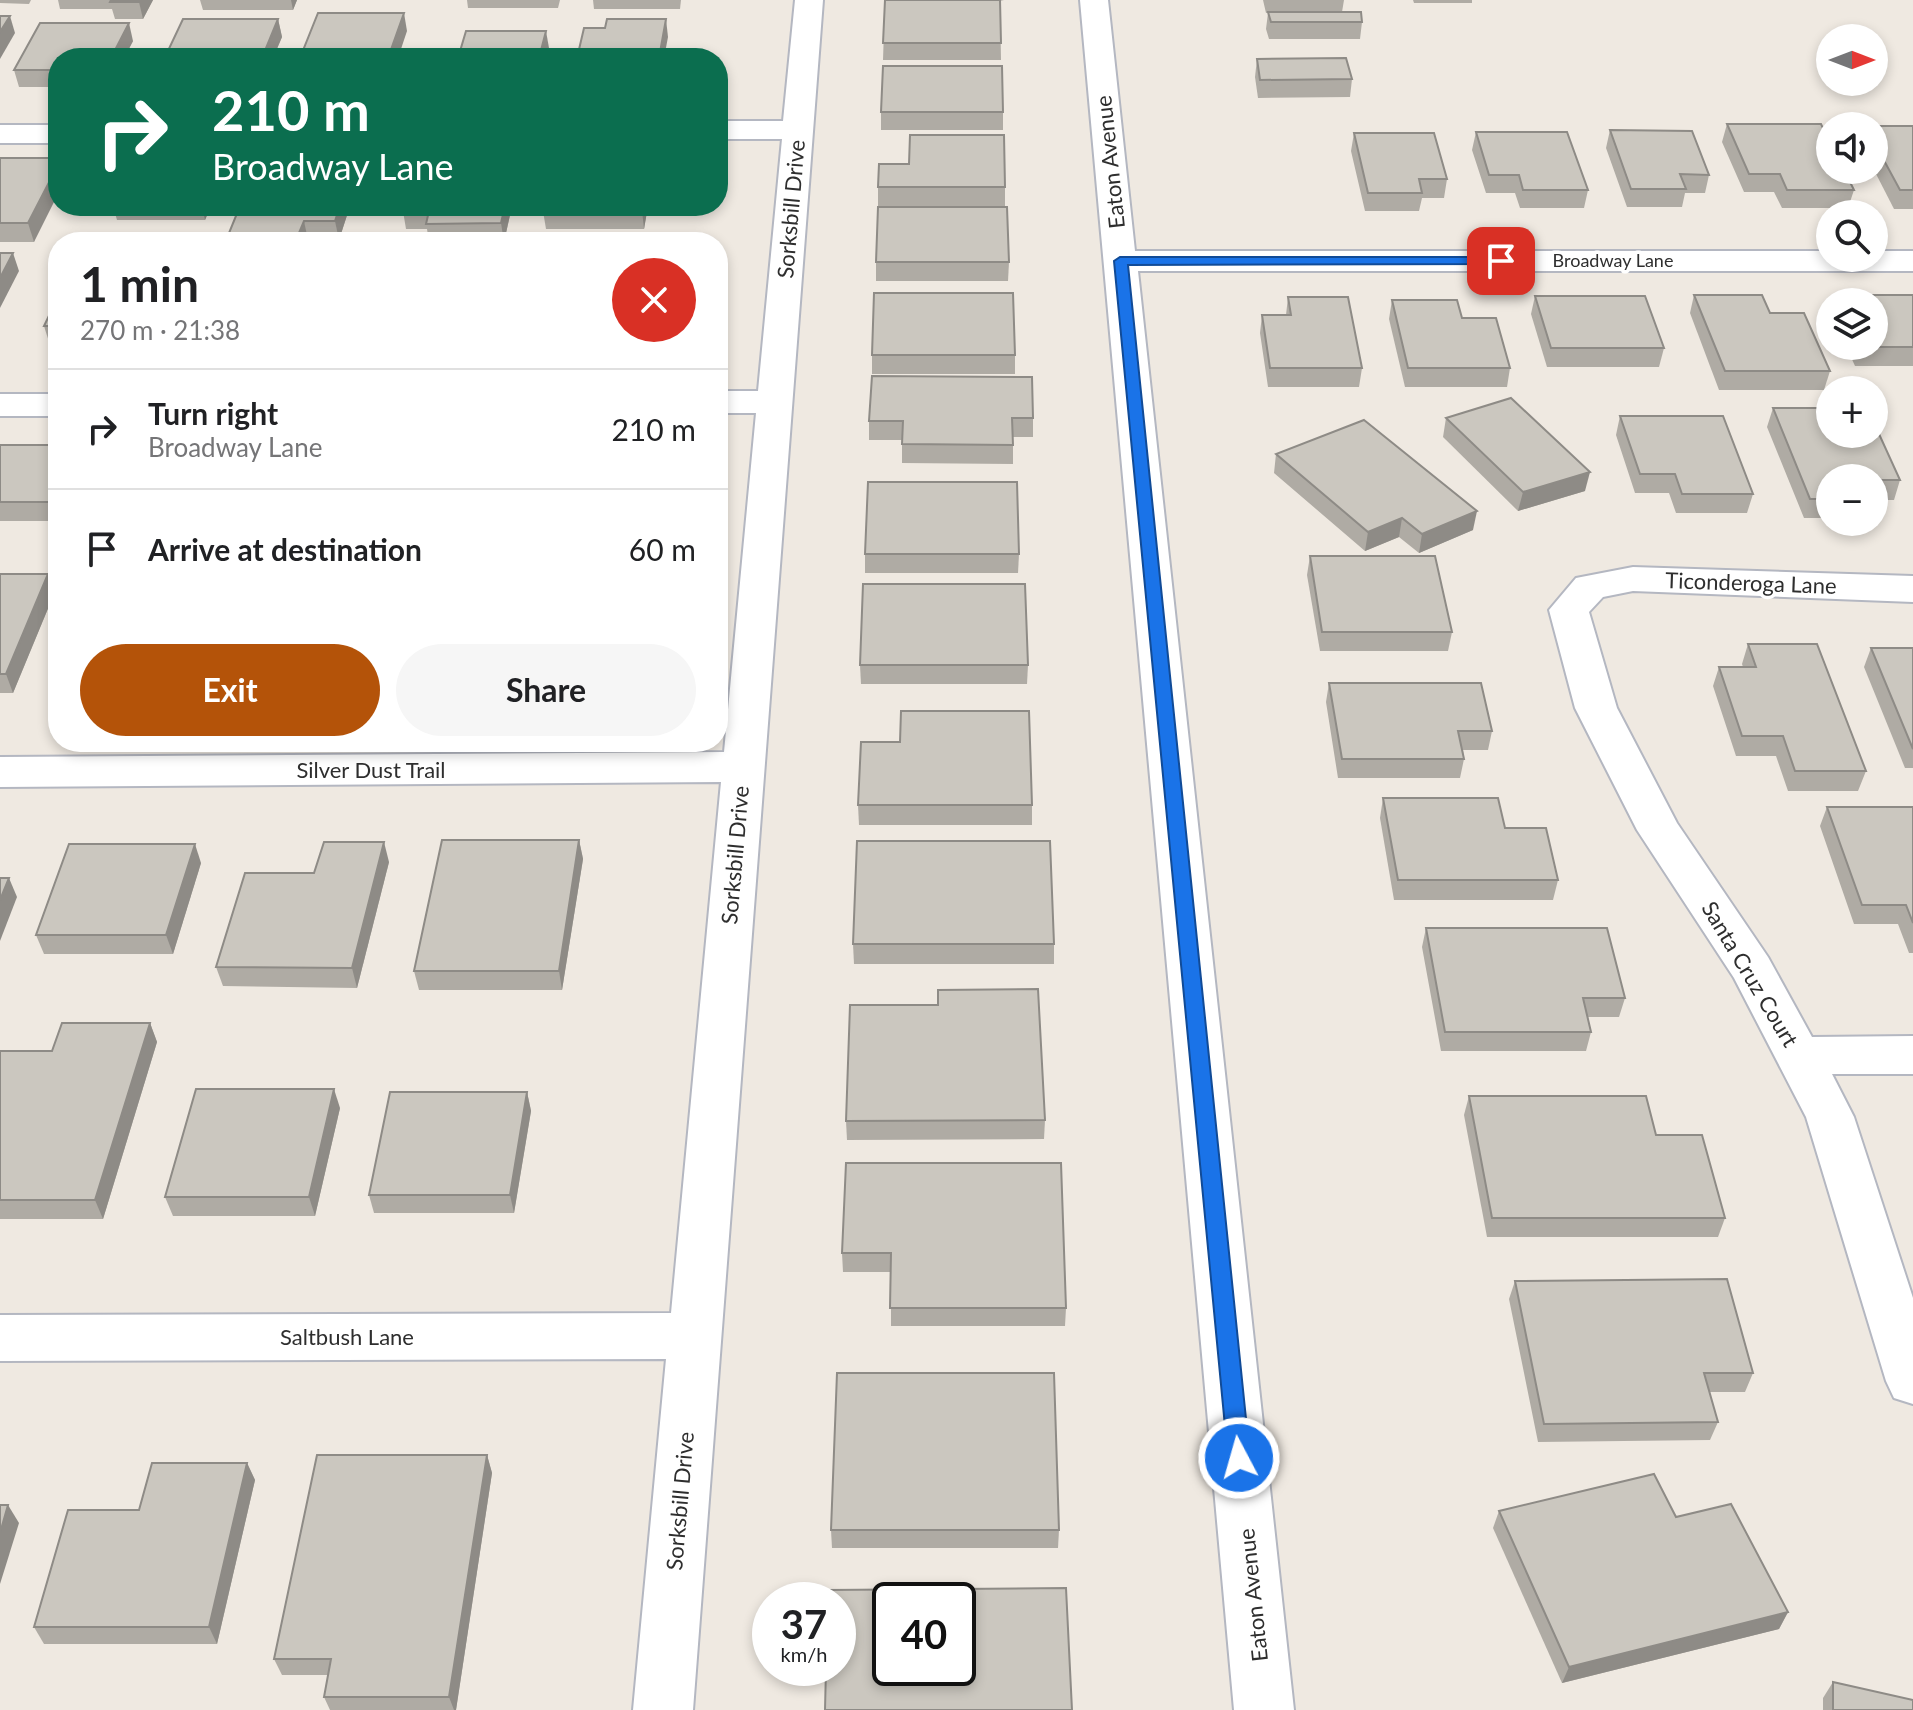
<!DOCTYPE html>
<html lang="en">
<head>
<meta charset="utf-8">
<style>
	body { margin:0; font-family:Lato,sans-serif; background:#f6f6f6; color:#202124; height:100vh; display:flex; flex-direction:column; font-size:30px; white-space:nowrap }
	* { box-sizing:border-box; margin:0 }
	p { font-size:26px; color:#757577 }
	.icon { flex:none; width:44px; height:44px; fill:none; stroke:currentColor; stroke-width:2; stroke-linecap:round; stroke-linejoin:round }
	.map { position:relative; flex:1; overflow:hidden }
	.drawer { position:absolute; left:48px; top:232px; width:680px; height:520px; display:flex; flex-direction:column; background:#fff; border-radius:32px; box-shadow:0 4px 12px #0003 }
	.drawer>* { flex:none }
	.guide { position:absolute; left:48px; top:48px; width:680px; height:168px; border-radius:32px; box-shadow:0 4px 12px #0003; background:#0b6e4f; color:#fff; overflow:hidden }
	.needle { width:52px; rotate:90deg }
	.controls { position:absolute; left:1816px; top:24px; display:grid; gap:16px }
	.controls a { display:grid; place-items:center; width:72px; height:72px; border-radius:50%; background:#fff; box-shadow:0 4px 12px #0003; font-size:40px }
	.speed { position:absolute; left:752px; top:1582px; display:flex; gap:16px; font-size:40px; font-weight:700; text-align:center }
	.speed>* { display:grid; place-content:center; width:104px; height:104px; border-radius:50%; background:#fff; box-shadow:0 4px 12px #0003; line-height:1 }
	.speed small { font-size:20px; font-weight:400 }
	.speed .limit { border:4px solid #111; border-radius:12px; background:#fff; color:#111 }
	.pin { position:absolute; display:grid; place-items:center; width:68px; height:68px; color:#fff; margin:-34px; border-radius:16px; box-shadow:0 4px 12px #0006 }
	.me { position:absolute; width:88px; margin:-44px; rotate:354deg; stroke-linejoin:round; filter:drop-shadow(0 0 6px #0008) }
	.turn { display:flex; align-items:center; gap:28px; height:168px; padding:0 32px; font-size:36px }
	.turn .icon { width:104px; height:104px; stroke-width:2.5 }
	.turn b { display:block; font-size:56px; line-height:68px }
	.round { display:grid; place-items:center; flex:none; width:84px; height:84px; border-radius:42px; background:#f6f6f6 }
	.overview { display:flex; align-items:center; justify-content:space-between; height:136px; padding:0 32px }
	h1 { font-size:48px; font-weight:700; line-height:60px }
	.action { display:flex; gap:16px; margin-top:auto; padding:16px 32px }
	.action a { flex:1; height:92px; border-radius:48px; background:#b45309; color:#fff; font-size:32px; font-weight:700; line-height:92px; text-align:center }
	.action a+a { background:#f6f6f6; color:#202124 }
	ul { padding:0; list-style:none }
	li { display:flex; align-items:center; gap:24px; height:120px; padding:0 32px; border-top:2px solid #e0e0e0 }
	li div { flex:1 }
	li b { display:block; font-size:30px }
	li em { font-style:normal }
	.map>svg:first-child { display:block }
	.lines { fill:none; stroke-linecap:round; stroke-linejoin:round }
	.minor-casing { stroke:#b4b7c1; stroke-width:4 }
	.minor { fill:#fff; fill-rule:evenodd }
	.wall { fill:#afaba4 }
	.shaded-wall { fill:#8e8b86 }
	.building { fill:#cbc7bf; stroke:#8e8b86; stroke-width:2; fill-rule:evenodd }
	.route { fill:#1a73e8; stroke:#114b97; stroke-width:2 }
	.labels { text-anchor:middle; stroke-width:7; stroke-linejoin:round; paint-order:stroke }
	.far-street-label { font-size:18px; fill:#2e2e2e; stroke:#fff }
	.street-label { font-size:22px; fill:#2e2e2e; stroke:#fff }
</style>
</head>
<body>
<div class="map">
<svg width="1913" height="1710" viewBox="0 0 1913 1710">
	<rect width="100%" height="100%" fill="#efe9e1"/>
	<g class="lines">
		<g class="minor-casing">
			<g id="minor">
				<polygon points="795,0 823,0 693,1710 633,1710 666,1359 0,1361 0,1315 671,1313 721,782 0,787 0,757 724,752 756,413 718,413 718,391 758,391 782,139 718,139 718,121 783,121"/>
				<polygon points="1080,0 1108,0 1135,251 1830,251 1830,258 1874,258 1874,251 1913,251 1913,271 1138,271 1294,1710 1234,1710"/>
				<rect x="0" y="125" width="58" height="18"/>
				<rect x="0" y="394" width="58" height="22"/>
				<polygon points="1633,567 1913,576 1913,602 1633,591 1603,597 1589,612 1617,708 1677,823 1768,957 1812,1037 1913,1036 1913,1074 1832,1074 1854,1117 1913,1298 1913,1404 1894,1398 1886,1381 1806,1117 1734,978 1637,830 1575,708 1549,610 1576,578"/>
			</g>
		</g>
		<use href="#minor" class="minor"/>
	</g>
	<g class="wall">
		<polygon points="0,0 31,0 29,4 0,3"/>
		<polygon points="58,0 153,0 143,19 115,19 112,9 60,9"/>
		<polygon points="200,0 297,0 293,10 203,10"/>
		<polygon points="467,0 560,0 558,8 468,8"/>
		<polygon points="593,0 681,0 680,9 594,9"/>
		<polygon points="885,0 1004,0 1000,1 1001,60 883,60"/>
		<polygon points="1263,0 1344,0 1342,12 1362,22 1360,39 1269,39 1266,29 1268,13 1266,13"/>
		<polygon points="1413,0 1472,0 1472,3 1414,3"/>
		<polygon points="278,19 282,37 273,58 166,58 166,55"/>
		<polygon points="40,23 133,41 124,58 58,58 58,87 19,87 14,70"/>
		<polygon points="1257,59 1352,79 1350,97 1258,98 1255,77"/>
		<rect x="881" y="112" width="122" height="18"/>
		<polygon points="1727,124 1854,190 1848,208 1782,208 1774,192 1744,192 1722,142"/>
		<polygon points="1874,126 1913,126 1913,209 1894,209 1874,170"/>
		<polygon points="1610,130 1709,175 1705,193 1685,193 1682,207 1627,207 1606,148"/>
		<polygon points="1476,132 1588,190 1584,208 1520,208 1515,193 1486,193 1472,150"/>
		<polygon points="1354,133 1447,179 1444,198 1422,198 1419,211 1365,211 1351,151"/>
		<polygon points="0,158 58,158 34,242 0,242"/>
		<rect x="878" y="187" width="127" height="19"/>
		<polygon points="113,206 211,206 205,220 117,220"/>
		<polygon points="240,206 350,206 339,240 308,240 307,242 232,242 229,233"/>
		<polygon points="512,206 504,242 429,242 427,229 406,229 403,211"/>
		<polygon points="648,206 644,229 546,229 543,211"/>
		<polygon points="876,262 1009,262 1008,281 876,281"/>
		<polygon points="1694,295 1770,313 1830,371 1824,390 1719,390 1690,313"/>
		<polygon points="1836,295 1913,295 1913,366 1855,366 1846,346 1874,346 1874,302 1834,302"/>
		<polygon points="1535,296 1664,348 1659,367 1547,367 1531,314"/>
		<polygon points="58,297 58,345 50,345 44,326"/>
		<polygon points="1288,297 1362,368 1359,387 1268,387 1260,333 1262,315 1286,315"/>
		<polygon points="1392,300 1462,318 1510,368 1507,387 1405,387 1389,319"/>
		<rect x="872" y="355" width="143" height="19"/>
		<polygon points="872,376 1033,418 1033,437 1013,437 1013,464 902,463 902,440 869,440 869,421"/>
		<polygon points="1773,408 1900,480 1894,500 1874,500 1874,478 1830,478 1830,518 1804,518 1767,427"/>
		<polygon points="1620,416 1753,494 1747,513 1676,513 1669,493 1635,493 1616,435"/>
		<polygon points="1446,418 1585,491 1518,511 1443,437"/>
		<rect x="0" y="445" width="58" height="76"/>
		<polygon points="1276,454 1473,530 1419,553 1399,537 1365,551 1274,473"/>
		<polygon points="865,554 1019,554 1018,573 865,573"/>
		<polygon points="1310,556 1452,632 1448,651 1320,651 1307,575"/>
		<polygon points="0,574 54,594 13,693 0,693"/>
		<polygon points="1748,644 1866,771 1858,791 1788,791 1776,756 1736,756 1713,686 1719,667 1743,667 1742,664"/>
		<polygon points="1871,648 1913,648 1913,768 1905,768 1864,667"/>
		<polygon points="860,665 1028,665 1027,684 861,684"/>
		<polygon points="1329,683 1492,731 1488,750 1463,750 1464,759 1460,778 1338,778 1326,702"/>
		<polygon points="1383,798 1558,880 1553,900 1394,900 1380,818"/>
		<polygon points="858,805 1032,805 1032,825 859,825"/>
		<polygon points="1827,807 1913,807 1913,953 1909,953 1898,924 1854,924 1820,826"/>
		<polygon points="579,840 583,859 562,990 419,990 414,971"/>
		<polygon points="389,862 357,988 223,986 216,967 314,873"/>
		<polygon points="201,863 173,954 44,954 36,935"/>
		<polygon points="1426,928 1625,998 1619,1017 1588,1017 1591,1032 1586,1051 1441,1051 1422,947"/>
		<polygon points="853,944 1054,944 1054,964 854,964"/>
		<polygon points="938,1005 1045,1120 1044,1139 847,1140 846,1121"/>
		<polygon points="150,1023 157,1042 103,1219 0,1219 0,1051 52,1051"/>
		<polygon points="527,1092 531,1111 514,1213 374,1213 369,1195"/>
		<polygon points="1469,1096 1656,1135 1725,1218 1718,1237 1487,1237 1464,1115"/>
		<polygon points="340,1108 315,1216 173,1216 165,1197"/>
		<polygon points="846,1163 1066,1308 1065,1326 891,1326 891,1272 843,1272 842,1253"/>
		<polygon points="1515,1281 1753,1373 1745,1392 1709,1392 1718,1422 1710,1440 1538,1442 1509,1299"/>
		<polygon points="487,1455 492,1473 456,1710 330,1710 324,1697 328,1675 282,1675 274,1659"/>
		<polygon points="247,1463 255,1480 217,1644 44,1644 34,1627 139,1510"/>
		<polygon points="1499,1511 1676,1517 1788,1612 1779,1629 1562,1683 1493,1528"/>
		<polygon points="831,1530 1059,1530 1058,1548 832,1548"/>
		<polygon points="1833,1682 1913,1710 1823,1710 1823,1698"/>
	</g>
	<g class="shaded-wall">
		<polygon points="139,0 153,0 143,19 139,2"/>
		<polygon points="291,0 297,0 293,10"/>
		<polygon points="404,13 407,31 398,58 388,58"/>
		<polygon points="10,16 15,33 0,59 0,32"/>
		<polygon points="278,19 282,37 273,58 262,58"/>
		<polygon points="666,19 668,37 664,58 659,58"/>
		<polygon points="129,23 133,41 124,58 112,58 112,56"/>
		<polygon points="546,31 549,48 546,58 539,58"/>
		<polygon points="58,62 58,84 54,70"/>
		<polygon points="58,165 58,194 34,242 28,223"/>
		<polygon points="202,206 211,206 205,220"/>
		<polygon points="340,206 350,206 339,240 335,221"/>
		<polygon points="505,206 512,206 504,242 501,223"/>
		<polygon points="643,206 648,206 644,229 642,210"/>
		<polygon points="304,221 308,240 307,242 301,242 299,233"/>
		<polygon points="13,253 19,271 0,308 0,278"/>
		<polygon points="1590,472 1585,491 1518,511 1523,492"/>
		<polygon points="1477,511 1473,530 1419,553 1422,534"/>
		<polygon points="1402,518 1399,537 1365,551 1368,532"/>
		<polygon points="48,574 54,594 13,693 6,674"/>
		<polygon points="579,840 583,859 562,990 559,971"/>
		<polygon points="384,842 389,862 357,988 352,968"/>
		<polygon points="195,844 201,863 173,954 166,935"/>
		<polygon points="9,878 17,897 0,941 0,900"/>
		<polygon points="150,1023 157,1042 103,1219 95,1200"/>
		<polygon points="334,1089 340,1108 315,1216 309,1197"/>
		<polygon points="527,1092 531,1111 514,1213 510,1195"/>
		<polygon points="487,1455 492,1473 456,1710 454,1710 449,1697"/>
		<polygon points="247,1463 255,1480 217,1644 209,1627"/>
		<polygon points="8,1505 19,1523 0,1584 0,1533"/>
		<polygon points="1788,1612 1779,1629 1562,1683 1569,1667"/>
	</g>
	<g class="building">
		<polygon points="111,0 139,0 139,2 110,2"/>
		<polygon points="885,0 1000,0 1001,43 883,43"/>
		<polygon points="1268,12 1361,12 1362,22 1271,22"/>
		<polygon points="318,13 404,13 388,58 300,58"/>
		<polygon points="0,16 10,16 0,32"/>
		<polygon points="183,19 278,19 262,58 221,58 222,55 166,55"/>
		<polygon points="607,19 666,19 659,58 577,58 584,28 605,28"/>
		<polygon points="40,23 129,23 112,56 61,56 60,58 58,58 58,62 54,70 14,70"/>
		<polygon points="466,31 546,31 539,58 458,58"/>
		<polygon points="1346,58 1352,79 1260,80 1257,59"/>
		<polygon points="883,66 1002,66 1003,112 881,112"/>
		<polygon points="1727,124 1821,124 1830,143 1830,170 1844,170 1854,190 1787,190 1780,174 1749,174"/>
		<polygon points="1866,126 1913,126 1913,190 1900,190 1874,142 1874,126"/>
		<polygon points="1610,130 1692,131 1709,175 1680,174 1686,189 1631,189"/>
		<polygon points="1476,132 1567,132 1588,190 1523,190 1519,175 1489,175"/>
		<polygon points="1354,133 1434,133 1447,179 1419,179 1422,193 1368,193"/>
		<polygon points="910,135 1004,135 1005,187 878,187 879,164 909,164"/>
		<polygon points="0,158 58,158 58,165 28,223 0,223"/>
		<polygon points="240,206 340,206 335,221 304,221 299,233 229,233"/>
		<polygon points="404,206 505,206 501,223 426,224 429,211 403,211"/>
		<polygon points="544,206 643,206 642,210 543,211"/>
		<polygon points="878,207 1007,207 1009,262 876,262"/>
		<polygon points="86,240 187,240 186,242 84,242"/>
		<polygon points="0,253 13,253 0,278"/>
		<polygon points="874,293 1013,293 1015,355 872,355"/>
		<polygon points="1694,295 1762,295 1770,313 1804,313 1830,371 1725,371"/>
		<polygon points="1836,295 1913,295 1913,347 1861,347 1860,346 1874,346 1874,302 1840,302"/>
		<polygon points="1535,296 1645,296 1664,348 1551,348"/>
		<polygon points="58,297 58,326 44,326"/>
		<polygon points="1288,297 1348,297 1362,368 1270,368 1262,315 1291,315"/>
		<polygon points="1392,300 1457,300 1462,318 1496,318 1510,368 1408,368"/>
		<polygon points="872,376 1032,377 1033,418 1012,418 1013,445 902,444 903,421 869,421"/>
		<polygon points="1511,398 1590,472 1523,492 1446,418"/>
		<polygon points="1773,408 1830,408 1830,434 1874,434 1874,423 1900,480 1874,480 1874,478 1830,478 1830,499 1810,499"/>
		<polygon points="1620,416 1723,416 1753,494 1682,494 1675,474 1640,474"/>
		<polygon points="1364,420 1477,511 1422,534 1402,518 1368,532 1276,454"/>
		<rect x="0" y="445" width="58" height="57"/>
		<polygon points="868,482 1017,482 1019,554 865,554"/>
		<polygon points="1310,556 1435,556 1452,632 1322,632"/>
		<polygon points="0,574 48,574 6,674 0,674"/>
		<polygon points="863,584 1025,584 1028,665 860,665"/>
		<polygon points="1748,644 1817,644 1866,771 1795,771 1783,736 1742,736 1719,667 1756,667"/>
		<polygon points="1871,648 1913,648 1913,749"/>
		<polygon points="1329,683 1481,683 1492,731 1458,731 1464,759 1342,759"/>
		<polygon points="901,711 1029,711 1032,805 858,805 861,742 900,742"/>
		<polygon points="1383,798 1498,798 1505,828 1546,828 1558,880 1398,880"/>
		<polygon points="1827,807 1913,807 1913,923 1906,905 1862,905"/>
		<polygon points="442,840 579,840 559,971 414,971"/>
		<polygon points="857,841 1050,841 1054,944 853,944"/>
		<polygon points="324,842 384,842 352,968 216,967 245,873 314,873"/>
		<polygon points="69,844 195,844 166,935 36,935"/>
		<polygon points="0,878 9,878 0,900"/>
		<polygon points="1426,928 1607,928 1625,998 1583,998 1591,1032 1445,1032"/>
		<polygon points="1038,989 1045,1120 846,1121 850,1005 938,1005 938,990"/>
		<polygon points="62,1023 150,1023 95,1200 0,1200 0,1051 52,1051"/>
		<polygon points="196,1089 334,1089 309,1197 165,1197"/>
		<polygon points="390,1092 527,1092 510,1195 369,1195"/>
		<polygon points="1469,1096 1646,1096 1656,1135 1702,1135 1725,1218 1492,1218"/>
		<polygon points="846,1163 1061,1163 1066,1308 890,1308 891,1253 842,1253"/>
		<polygon points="1727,1279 1753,1373 1704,1373 1718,1422 1544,1424 1515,1281"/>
		<polygon points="837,1373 1054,1373 1059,1530 831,1530"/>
		<polygon points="317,1455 487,1455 449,1697 324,1697 331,1659 274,1659"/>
		<polygon points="152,1463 247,1463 209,1627 34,1627 68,1510 139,1510"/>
		<polygon points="1654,1474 1676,1517 1731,1504 1788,1612 1569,1667 1499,1511"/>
		<polygon points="0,1505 8,1505 0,1533"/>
		<path d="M1066 1588 1072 1710H825L826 1668H838V1600H828V1590ZM890 1600H958V1668H890Z"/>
		<polygon points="1833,1682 1913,1700 1913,1710 1833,1710"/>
	</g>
	<polygon class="route" points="1501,257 1506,258 1506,264 1128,265 1250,1458 1247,1465 1239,1468 1231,1465 1228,1458 1114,261 1120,257"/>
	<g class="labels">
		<g class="far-street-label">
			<text x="1613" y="267">Broadway Lane</text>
		</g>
		<g class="street-label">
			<text transform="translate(1110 162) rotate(-96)" y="8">Eaton Avenue</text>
			<text transform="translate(791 209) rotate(-85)" y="8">Sorksbill Drive</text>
			<text transform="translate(1751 583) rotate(2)" y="8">Ticonderoga Lane</text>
			<text x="371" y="778">Silver Dust Trail</text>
			<text transform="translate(735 855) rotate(-85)" y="8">Sorksbill Drive</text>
			<text transform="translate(1750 974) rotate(59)" y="8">Santa Cruz Court</text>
			<text x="347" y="1345">Saltbush Lane</text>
			<text transform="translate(680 1501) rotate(-85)" y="8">Sorksbill Drive</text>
			<text transform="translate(1253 1595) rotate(-96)" y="8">Eaton Avenue</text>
		</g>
	</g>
</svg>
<div class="controls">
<a><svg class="needle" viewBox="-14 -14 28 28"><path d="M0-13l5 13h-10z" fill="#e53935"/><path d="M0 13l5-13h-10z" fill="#757577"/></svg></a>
<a><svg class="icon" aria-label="sound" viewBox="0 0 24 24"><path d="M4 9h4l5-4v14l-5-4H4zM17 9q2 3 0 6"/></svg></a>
<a><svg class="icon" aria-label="search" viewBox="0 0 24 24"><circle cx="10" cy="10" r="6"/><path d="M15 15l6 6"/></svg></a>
<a><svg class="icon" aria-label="layers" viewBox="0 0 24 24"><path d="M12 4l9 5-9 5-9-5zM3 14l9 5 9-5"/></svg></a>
<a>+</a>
<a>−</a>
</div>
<div class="speed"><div>37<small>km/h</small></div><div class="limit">40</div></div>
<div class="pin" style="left:1501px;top:261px;background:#d93025"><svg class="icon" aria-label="arrive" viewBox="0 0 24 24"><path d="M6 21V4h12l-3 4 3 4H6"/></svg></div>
<svg class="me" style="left:1239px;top:1458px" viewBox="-20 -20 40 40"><circle r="17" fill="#1a73e8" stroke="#fff" stroke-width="3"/><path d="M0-11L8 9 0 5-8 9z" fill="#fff"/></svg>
<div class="guide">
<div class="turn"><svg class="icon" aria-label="right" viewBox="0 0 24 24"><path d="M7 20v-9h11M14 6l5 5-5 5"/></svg><div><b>210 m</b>Broadway Lane</div></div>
</div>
<section class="drawer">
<div class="overview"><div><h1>1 min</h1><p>270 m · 21:38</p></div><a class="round" style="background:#d93025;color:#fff"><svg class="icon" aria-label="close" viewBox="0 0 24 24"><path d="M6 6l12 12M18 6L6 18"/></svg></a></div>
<ul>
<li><svg class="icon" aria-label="right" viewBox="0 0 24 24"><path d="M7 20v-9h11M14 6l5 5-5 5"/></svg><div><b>Turn right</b><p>Broadway Lane</p></div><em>210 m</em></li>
<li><svg class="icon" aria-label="arrive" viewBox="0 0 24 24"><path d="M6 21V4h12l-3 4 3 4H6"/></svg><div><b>Arrive at destination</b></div><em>60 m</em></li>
</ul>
<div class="action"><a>Exit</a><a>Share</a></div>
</section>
</div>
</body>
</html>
